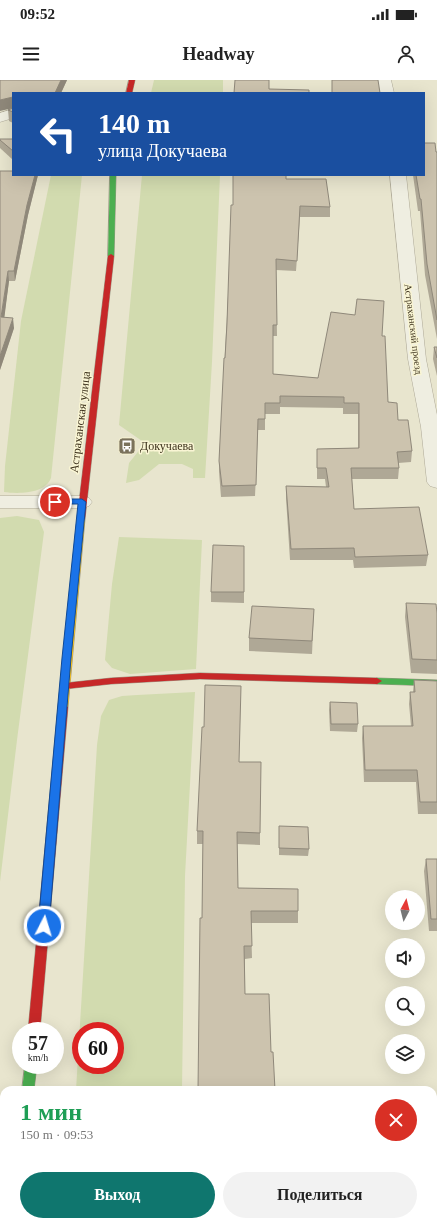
<!DOCTYPE html>
<html lang="ru">
<head>
<meta charset="utf-8">
<style>
	body { margin:0; font-family:"Times New Roman",serif; background:#f2f2f2; color:#222; height:100vh; display:flex; flex-direction:column; font-size:15px; white-space:nowrap }
	* { box-sizing:border-box; margin:0 }
	p { font-size:13px; color:#767676 }
	.icon { flex:none; width:22px; height:22px; fill:none; stroke:currentColor; stroke-width:2; stroke-linecap:round; stroke-linejoin:round }
	.map { position:relative; flex:1; overflow:hidden }
	.sheet { position:absolute; left:0px; top:1006px; width:437px; height:140px; display:flex; flex-direction:column; background:#fff; border-radius:12px 12px 0 0; box-shadow:0 4px 16px #0002 }
	.sheet>* { flex:none }
	.top-card { position:absolute; left:12px; top:12px; width:413px; height:84px; border-radius:0px; box-shadow:0 4px 16px #0002; background:#1a4fa0; color:#fff; overflow:hidden }
	.needle { width:26px; rotate:7deg }
	.tools { position:absolute; left:385px; top:810px; display:grid; gap:8px }
	.tools a { display:grid; place-items:center; width:40px; height:40px; border-radius:50%; background:#fff; box-shadow:0 4px 16px #0002; font-size:20px }
	.speed { position:absolute; left:12px; top:942px; display:flex; gap:8px; font-size:20px; font-weight:700; text-align:center }
	.speed>* { display:grid; place-content:center; width:52px; height:52px; border-radius:50%; background:#fff; box-shadow:0 4px 16px #0002; line-height:1 }
	.speed small { font-size:10px; font-weight:400 }
	.speed .limit { border:6px solid #d22; background:#fff; color:#111 }
	.pin { position:absolute; display:grid; place-items:center; width:34px; height:34px; color:#fff; margin:-17px; border:2px solid #fff; border-radius:50%; box-shadow:0 1px 4px #0007 }
	.me { position:absolute; width:44px; margin:-22px; rotate:5deg; stroke-linejoin:round; filter:drop-shadow(0 0 3px #0008) }
	.turn { display:flex; align-items:center; gap:14px; height:84px; padding:0 20px; font-size:18px }
	.turn .icon { width:52px; height:52px; stroke-width:2.5 }
	.turn b { display:block; font-size:28px; line-height:34px }
	.round { display:grid; place-items:center; flex:none; width:42px; height:42px; border-radius:21px; background:#f2f2f2 }
	.head { display:flex; align-items:center; justify-content:space-between; height:68px; padding:0 20px }
	h1 { font-size:24px; font-weight:800; line-height:30px; color:#1e9e55 }
	.action { display:flex; gap:8px; margin-top:auto; padding:8px 20px }
	.action a { flex:1; height:46px; border-radius:24px; background:#0f766e; color:#fff; font-size:16px; font-weight:800; line-height:46px; text-align:center }
	.action a+a { background:#f2f2f2; color:#222 }
	.status { display:flex; justify-content:space-between; align-items:center; height:28px; padding:0 20px; background:#fff; direction:ltr }
	.status svg { height:11px; fill:currentColor }
	header { display:flex; justify-content:space-between; align-items:center; height:52px; padding:0 20px; background:#fff; font-size:18px; font-weight:800 }
	.map>svg:first-child { display:block }
	.green { fill:#d2dbaf; fill-rule:evenodd }
	.lines { fill:none; stroke-linecap:round; stroke-linejoin:round }
	.street-casing { stroke:#aea997; stroke-width:1 }
	.fast-casing { stroke:#9d9987; stroke-width:1 }
	.slow-casing { stroke:#9d9987; stroke-width:1 }
	.jam-casing { stroke:#9d9987; stroke-width:1 }
	.street { fill:#efeee1; fill-rule:evenodd }
	.fast { fill:#4caf50; fill-rule:evenodd }
	.slow { fill:#ffc107; fill-rule:evenodd }
	.jam { fill:#c62828; fill-rule:evenodd }
	.wall { fill:#afa896 }
	.shaded-wall { fill:#8f887a }
	.building { fill:#ccc3ae; stroke:#8f887a }
	.route { fill:#1a73e8; stroke:#114b97 }
	.labels { text-anchor:middle; stroke-width:3; stroke-linejoin:round; paint-order:stroke }
	.far-street-label { font-size:10px; fill:#3e331d; stroke:#f9f5d4 }
	.street-label { font-size:12px; fill:#3e331d; stroke:#f9f5d4 }
	.poi-label { font-size:12px; fill:#3e331d; stroke:#f9f5d4; text-anchor:start }
</style>
</head>
<body>
<div class="status"><b>09:52</b><svg viewBox="0 0 49 12"><path d="M0 12V9h3v3zM5 12V6h3v6zM10 12V3h3v9zM15 12V0h3v12zM26 1h20v11H26zM47 4h2v5h-2z"/></svg></div>
<header><svg class="icon" aria-label="menu" viewBox="0 0 24 24"><path d="M4 6h16M4 12h16M4 18h16"/></svg>Headway<svg class="icon" aria-label="person" viewBox="0 0 24 24"><circle cx="12" cy="8" r="4"/><path d="M4 21q1-7 8-7t8 7"/></svg></header>
<div class="map">
<svg width="437" height="1146" viewBox="0 0 437 1146">
	<rect width="100%" height="100%" fill="#e8e5ce"/>
	<g class="green">
		<polygon points="154,0 223,0 223,13 151,13"/>
		<path d="M51 95H82L51 398C45 414 18 414 4 412L5 386 21 241Z"/>
		<polygon points="142,95 220,95 212,282 205,398 193,398 193,389 182,384 159,384 139,400 126,403 129,383 141,368 142,361 119,345"/>
		<polygon points="17,436 39,440 44,452 17,660 0,802 0,438"/>
		<polygon points="119,457 202,460 196,589 130,594 112,588 105,580 112,504"/>
		<path d="M195 612 185 796 182 1010H76L97 665 101 636 109 620 122 616 137 615ZM81 951H115V985H81Z"/>
		<rect x="67" y="1142" width="112" height="4"/>
	</g>
	<g class="lines">
		<g class="street-casing">
			<g id="street">
				<polygon points="377,0 391,0 394,13 380,13"/>
				<polygon points="13,29 13,38 0,42 0,33"/>
				<polygon points="390,95 406,95 426,279 437,335 437,408 430,406 427,402 421,347 408,279"/>
				<polygon points="0,416 82,416 89,418 92,422 89,426 82,428 0,428"/>
			</g>
		</g>
		<g class="fast-casing">
			<g id="fast">
				<polygon points="110,95 116,95 114,176 111,178 108,176"/>
				<polygon points="377,598 437,600 437,606 377,604 372,601"/>
				<polygon points="25,985 37,985 34,1010 22,1010"/>
			</g>
		</g>
		<g class="slow-casing">
			<polygon id="slow" points="81,436 85,439 68,627 63,630 58,627 77,439"/>
		</g>
		<g class="jam-casing">
			<g id="jam">
				<polygon points="129,0 135,0 132,13 126,13"/>
				<polygon points="111,174 114,176 85,439 81,442 77,439 108,176"/>
				<polygon points="200,593 377,598 382,601 377,604 200,599 111,604 65,609 60,606 65,603 111,598"/>
				<polygon points="63,624 68,627 40,951 28,951 58,627"/>
				<rect x="11" y="1142" width="12" height="4"/>
			</g>
		</g>
		<use href="#street" class="street"/>
		<use href="#fast" class="fast"/>
		<use href="#slow" class="slow"/>
		<use href="#jam" class="jam"/>
	</g>
	<g class="wall">
		<polygon points="0,0 67,0 61,13 13,13 13,43 9,41 8,30"/>
		<polygon points="0,59 13,59 13,80 0,68"/>
		<polygon points="436,72 437,72 437,259 425,195 420,131 418,131 413,95 424,95"/>
		<polygon points="13,95 38,95 28,135 15,201 9,201 4,237 14,248 0,290"/>
		<polygon points="286,99 330,127 330,137 300,137 296,191 276,190 277,256 273,256 273,294 318,298 382,256 388,322 398,340 412,371 411,382 398,383 399,388 398,399 352,399 354,429 428,475 426,486 354,488 353,480 290,480 286,418 286,406 326,407 325,399 317,399 317,369 358,368 358,334 343,334 343,328 280,327 280,334 265,334 265,350 258,350 255,416 221,417 219,392 219,381 233,125"/>
		<polygon points="434,267 437,267 437,296 433,279"/>
		<polygon points="211,512 244,512 244,523 211,522"/>
		<polygon points="406,523 437,533 437,594 411,593 405,537"/>
		<polygon points="314,529 312,574 249,571 249,558"/>
		<polygon points="414,600 437,601 437,734 418,734 416,702 364,702 362,658 363,646 411,646 409,624 410,612 413,612"/>
		<polygon points="330,622 358,644 357,652 330,651 329,630"/>
		<polygon points="204,647 239,682 260,753 260,765 237,764 238,808 298,831 298,843 251,843 252,878 245,879 245,914 271,972 275,1010 202,838 203,764 197,764 197,751"/>
		<polygon points="279,746 309,769 308,776 279,775"/>
		<polygon points="426,779 437,779 437,851 429,851 424,791"/>
	</g>
	<g class="shaded-wall">
		<polygon points="61,0 67,0 61,13 55,13"/>
		<polygon points="13,17 13,28 0,31 0,20"/>
		<polygon points="35,95 38,95 28,135 15,201 14,191 27,125"/>
		<polygon points="8,191 9,201 3,248 1,237"/>
		<polygon points="13,238 14,248 0,290 0,276"/>
	</g>
	<g class="building">
		<polygon points="0,0 61,0 55,13 13,13 13,21 13,17 0,20"/>
		<polygon points="235,0 269,0 269,9 309,10 309,13 234,13"/>
		<polygon points="332,0 378,0 380,13 332,13"/>
		<polygon points="13,28 13,32 8,30"/>
		<polygon points="0,59 13,59 13,71 0,60"/>
		<polygon points="424,63 435,63 436,72 437,72 437,240 427,184 421,119 420,119 416,95 424,95"/>
		<polygon points="0,91 13,91 13,95 35,95 27,125 14,191 8,191 1,237 13,238 0,276"/>
		<polygon points="233,95 286,95 286,99 326,99 330,127 300,126 297,181 276,179 277,245 273,245 273,294 318,298 331,232 355,235 357,219 384,221 382,256 385,256 388,322 397,323 398,340 408,340 412,371 397,372 399,388 351,388 354,429 419,427 428,475 355,477 354,468 291,469 286,406 329,407 326,388 317,388 317,369 359,368 359,323 344,323 344,317 280,316 280,323 265,323 265,339 258,339 256,405 222,406 219,381 224,278 225,278 227,243 231,125 233,125"/>
		<polygon points="434,267 437,267 437,278"/>
		<polygon points="213,465 244,466 244,512 211,512"/>
		<polygon points="406,523 436,524 437,533 437,580 412,579"/>
		<polygon points="252,526 314,529 312,561 249,558"/>
		<polygon points="414,600 437,601 437,722 420,722 417,690 365,690 363,646 413,646 410,612 415,612"/>
		<polygon points="205,605 241,606 239,682 261,682 260,753 237,752 238,808 298,809 298,831 251,831 252,866 244,866 245,914 269,914 271,972 273,972 275,1010 198,1010 200,838 202,838 203,751 197,751 202,647 204,647"/>
		<polygon points="330,622 357,623 358,644 331,644"/>
		<polygon points="279,746 308,747 309,769 279,768"/>
		<polygon points="426,779 437,779 437,839 431,839"/>
		<polygon points="192,1142 242,1142 243,1146 192,1146"/>
	</g>
	<polygon class="route" points="55,419 82,419 86,422 71,578 49,846 47,849 44,851 40,849 38,846 62,578 78,424 52,424 51,422"/>
	<defs>
		<g id="bus-square" transform="scale(0.9)"><rect x="-9" y="-9" width="18" height="18" rx="4" fill="#7a715b" stroke="#f9f5d4"/><path d="M-5-6H5V4H4V6H2V4H-2V6H-4V4H-5ZM-3.5-4V0h7V-4ZM-3.5 1.2v1.5H-2V1.2ZM2 1.2v1.5H3.5V1.2Z" fill="#fff"/></g>
	</defs>
	<g fill-rule="evenodd">
		<use href="#bus-square" x="127" y="366"/>
	</g>
	<g class="labels">
		<g class="far-street-label">
			<text transform="translate(414 249) rotate(83)" y="4">Астраханский проезд</text>
		</g>
		<g class="street-label">
			<text transform="translate(80 342) rotate(-83)" y="4">Астраханская улица</text>
		</g>
		<g class="poi-label">
			<text x="140" y="370">Докучаева</text>
		</g>
	</g>
</svg>
<div class="tools">
<a><svg class="needle" viewBox="-14 -14 28 28"><path d="M0-13l5 13h-10z" fill="#e53935"/><path d="M0 13l5-13h-10z" fill="#767676"/></svg></a>
<a><svg class="icon" aria-label="sound" viewBox="0 0 24 24"><path d="M4 9h4l5-4v14l-5-4H4zM17 9q2 3 0 6"/></svg></a>
<a><svg class="icon" aria-label="search" viewBox="0 0 24 24"><circle cx="10" cy="10" r="6"/><path d="M15 15l6 6"/></svg></a>
<a><svg class="icon" aria-label="layers" viewBox="0 0 24 24"><path d="M12 4l9 5-9 5-9-5zM3 14l9 5 9-5"/></svg></a>
</div>
<div class="speed"><div>57<small>km/h</small></div><div class="limit">60</div></div>
<div class="pin" style="left:55px;top:422px;background:#d93025"><svg class="icon" aria-label="arrive" viewBox="0 0 24 24"><path d="M6 21V4h12l-3 4 3 4H6"/></svg></div>
<svg class="me" style="left:44px;top:846px" viewBox="-20 -20 40 40"><circle r="17" fill="#1a73e8" stroke="#fff" stroke-width="3"/><path d="M0-11L8 9 0 5-8 9z" fill="#fff"/></svg>
<div class="top-card">
<div class="turn"><svg class="icon" aria-label="left" viewBox="0 0 24 24"><path d="M17 20v-9H6M10 6l-5 5 5 5"/></svg><div><b>140 m</b>улица Докучаева</div></div>
</div>
<section class="sheet">
<div class="head"><div><h1>1 мин</h1><p>150 m · 09:53</p></div><a class="round" style="background:#d93025;color:#fff"><svg class="icon" aria-label="close" viewBox="0 0 24 24"><path d="M6 6l12 12M18 6L6 18"/></svg></a></div>
<div class="action"><a>Выход</a><a>Поделиться</a></div>
</section>
</div>
</body>
</html>
